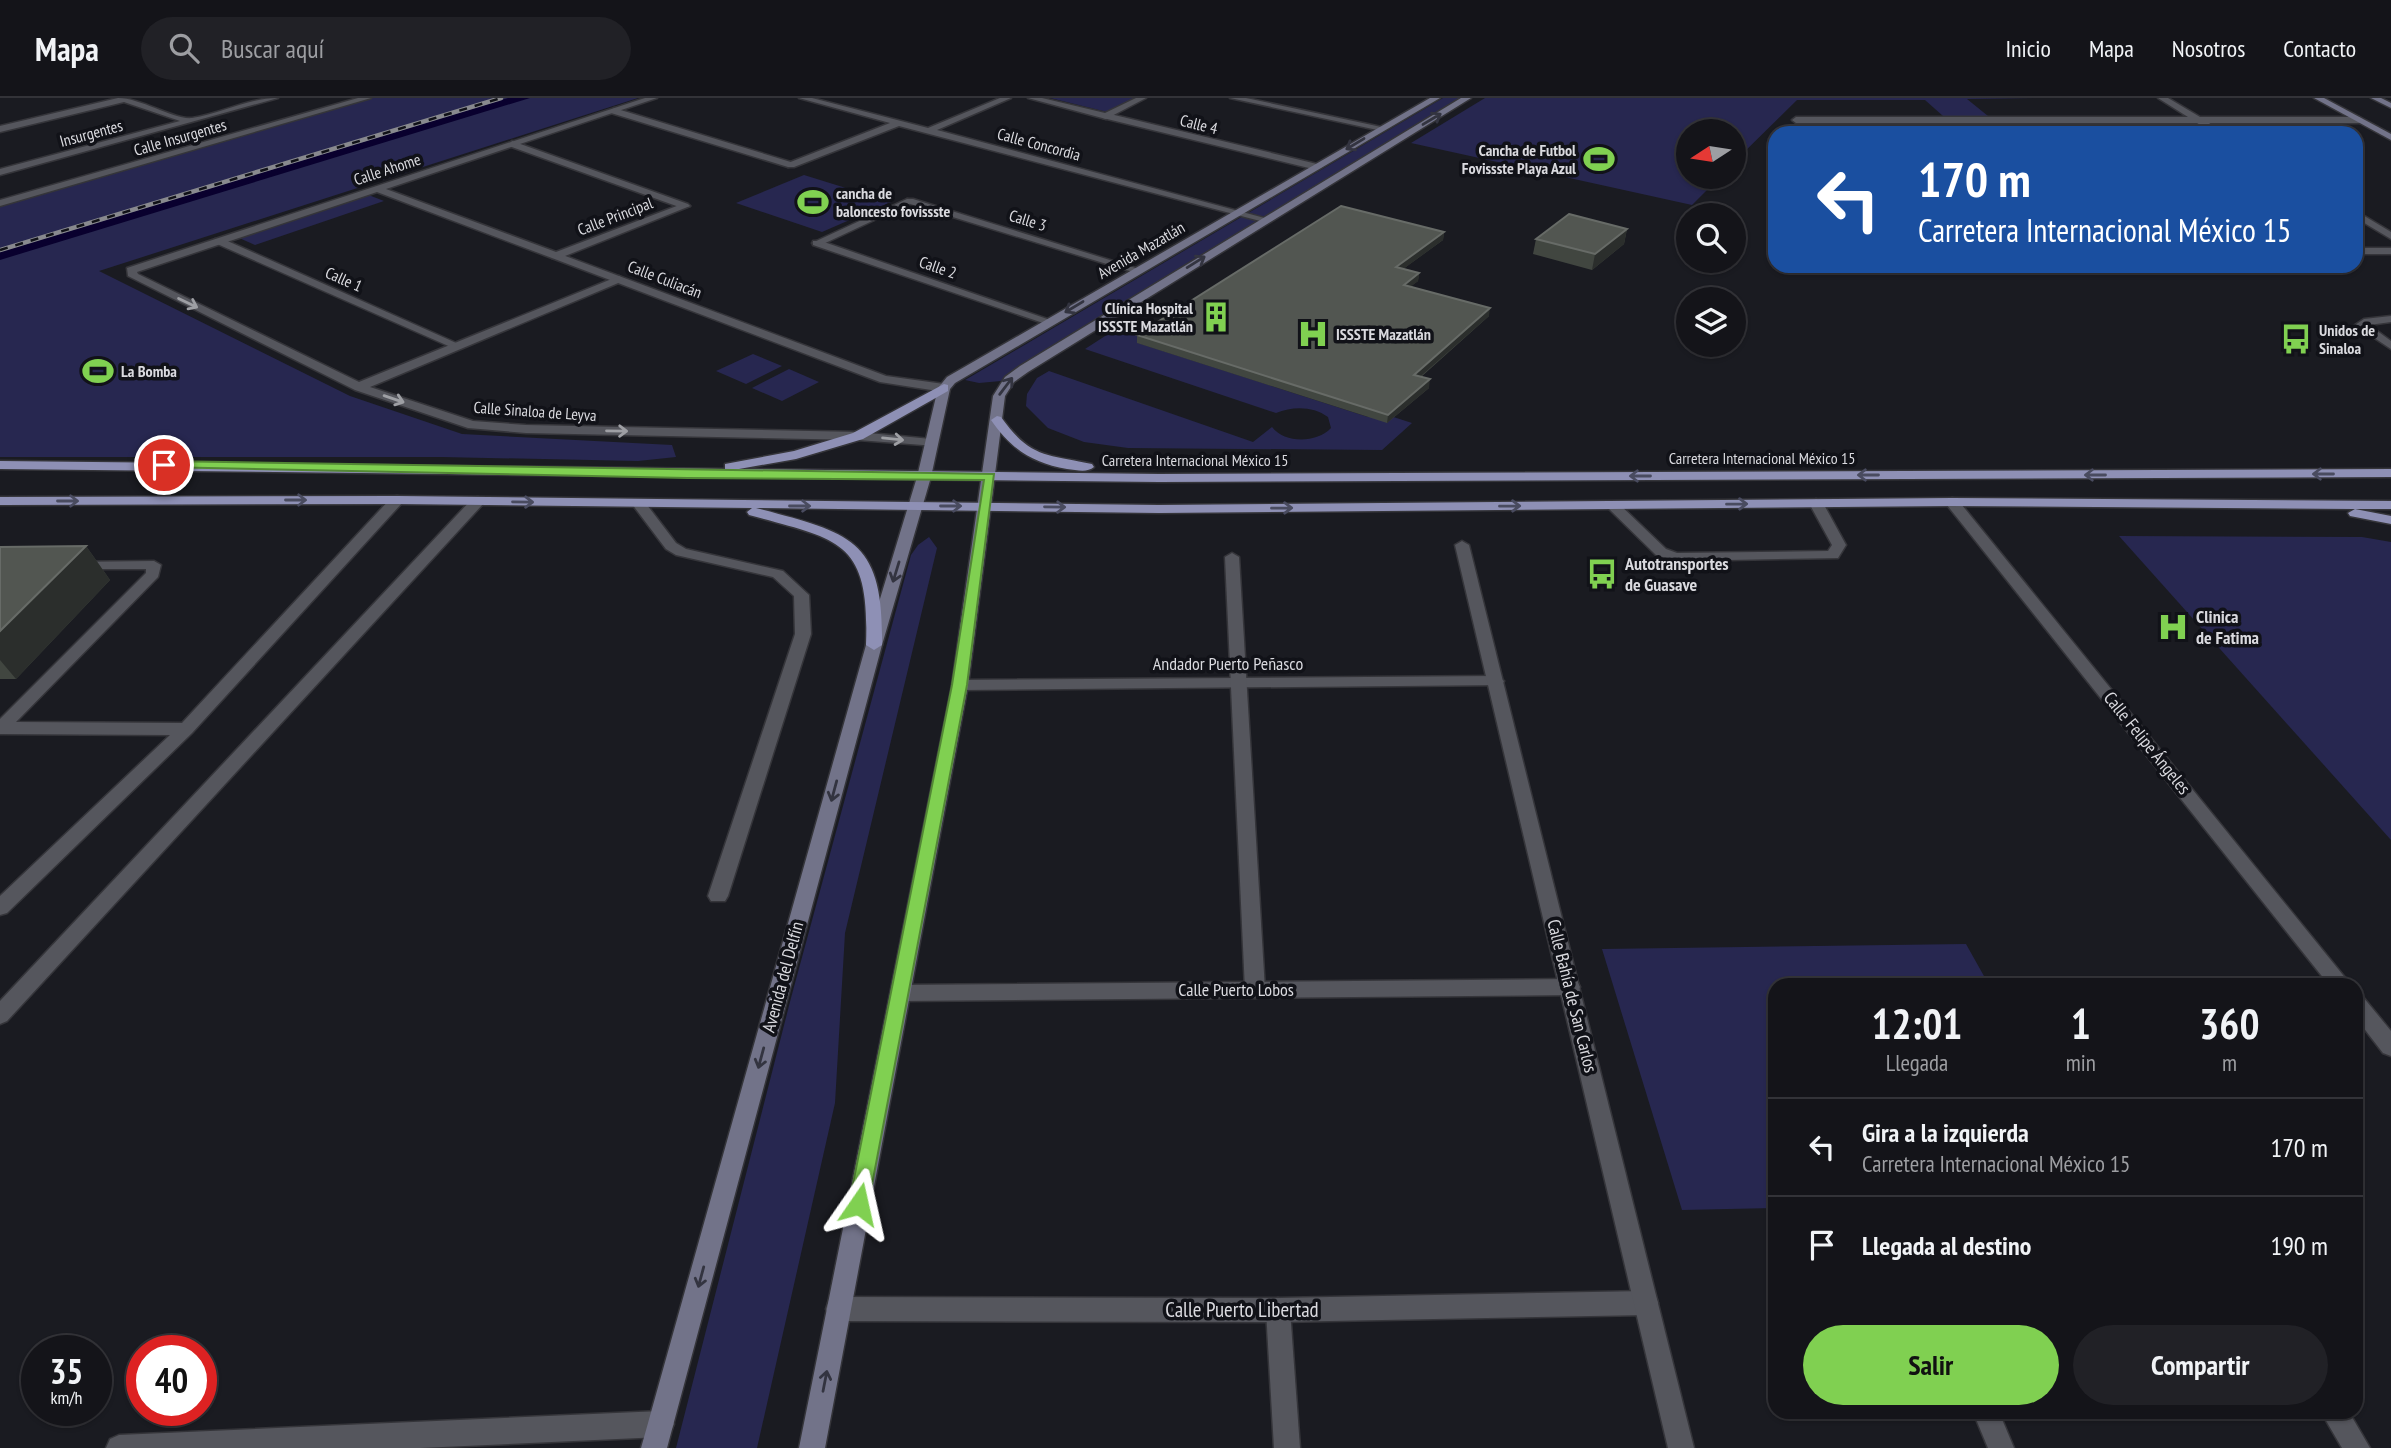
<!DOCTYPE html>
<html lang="es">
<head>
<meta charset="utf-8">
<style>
	body { margin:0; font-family:"PT Sans Narrow",sans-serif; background:#212126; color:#f1f3f6; height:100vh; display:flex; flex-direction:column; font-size:26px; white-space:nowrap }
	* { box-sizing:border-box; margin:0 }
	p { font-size:23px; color:#9d9ea2 }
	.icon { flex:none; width:38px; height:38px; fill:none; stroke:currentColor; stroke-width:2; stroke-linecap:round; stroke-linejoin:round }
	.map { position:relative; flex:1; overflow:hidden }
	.sheet { position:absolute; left:1768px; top:880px; width:595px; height:441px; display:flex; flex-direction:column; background:#141419; border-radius:21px; box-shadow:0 2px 5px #0004,0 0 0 2px #333338 }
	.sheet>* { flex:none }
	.hud { position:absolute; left:1768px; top:28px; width:595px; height:147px; border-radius:21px; box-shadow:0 2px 5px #0004,0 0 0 2px #333338; background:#1a4fa0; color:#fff; overflow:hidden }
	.needle { width:46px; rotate:258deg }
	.buttons { position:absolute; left:1676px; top:21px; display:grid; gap:14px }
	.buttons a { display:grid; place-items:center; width:70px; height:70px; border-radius:50%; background:#141419; box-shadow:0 2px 5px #0004,0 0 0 2px #333338; font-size:35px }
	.speed { position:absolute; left:21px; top:1237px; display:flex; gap:14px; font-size:35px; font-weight:700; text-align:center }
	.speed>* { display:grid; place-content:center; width:91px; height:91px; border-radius:50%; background:#141419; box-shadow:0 2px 5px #0004,0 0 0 2px #333338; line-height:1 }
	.speed small { font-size:18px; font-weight:400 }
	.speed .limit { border:10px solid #d22; background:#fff; color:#111 }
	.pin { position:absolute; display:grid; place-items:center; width:60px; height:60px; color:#fff; margin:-30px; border:4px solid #fff; border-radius:50%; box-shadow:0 2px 7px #0007 }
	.me { position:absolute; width:77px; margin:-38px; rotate:11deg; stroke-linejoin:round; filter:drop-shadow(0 0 5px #0008) }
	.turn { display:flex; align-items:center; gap:24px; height:147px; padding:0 35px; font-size:32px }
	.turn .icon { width:91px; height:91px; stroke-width:2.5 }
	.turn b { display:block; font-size:49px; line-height:60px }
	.eta { display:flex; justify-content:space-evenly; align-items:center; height:119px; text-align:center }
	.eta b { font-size:42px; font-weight:600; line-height:49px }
	.cta { display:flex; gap:14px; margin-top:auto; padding:14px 35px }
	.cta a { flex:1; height:80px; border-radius:42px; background:#80d051; color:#111; font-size:28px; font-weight:600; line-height:80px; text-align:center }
	.cta a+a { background:#212126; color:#f1f3f6 }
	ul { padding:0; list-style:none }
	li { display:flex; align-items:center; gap:21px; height:98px; padding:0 35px; border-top:2px solid #333338 }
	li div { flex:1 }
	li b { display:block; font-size:26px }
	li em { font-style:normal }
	header { display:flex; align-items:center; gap:42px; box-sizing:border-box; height:98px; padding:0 35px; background:#141419; border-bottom:2px solid #333338 }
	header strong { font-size:33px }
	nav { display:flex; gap:38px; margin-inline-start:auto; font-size:24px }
	.search { width:490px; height:63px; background:#212126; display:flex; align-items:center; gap:18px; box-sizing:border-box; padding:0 24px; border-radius:38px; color:#9d9ea2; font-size:26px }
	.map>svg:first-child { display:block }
	.green { fill:#272750 }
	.water { fill:#09002e }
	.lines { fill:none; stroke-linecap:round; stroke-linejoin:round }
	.lane-casing { stroke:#35353a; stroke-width:3 }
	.street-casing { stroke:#35353a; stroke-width:3 }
	.secondary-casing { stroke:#35353a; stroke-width:3 }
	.primary-casing { stroke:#35353a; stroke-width:3 }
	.lane { fill:#55565d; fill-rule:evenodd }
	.street { fill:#55565d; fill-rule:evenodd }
	.secondary { fill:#727389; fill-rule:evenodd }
	.primary { fill:#8e90b5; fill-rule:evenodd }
	.rail-casing { stroke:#88898e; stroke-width:4.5 }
	.rail { stroke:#111218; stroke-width:2.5; stroke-dasharray:8; stroke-linecap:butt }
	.wall { fill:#414640 }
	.shaded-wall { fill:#2b2e2c }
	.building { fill:#525651; stroke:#676b67; stroke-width:2 }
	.oneway { stroke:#333440 }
	.oneway2 { stroke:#9e9fa4 }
	.oneway3 { stroke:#494b5f }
	.route { fill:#80d051; stroke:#538735; stroke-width:2 }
	.labels { text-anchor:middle; stroke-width:7; stroke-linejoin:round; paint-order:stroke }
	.far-street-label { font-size:16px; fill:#dadadf; stroke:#111218 }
	.far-poi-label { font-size:16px; font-weight:bold; fill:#dadadf; stroke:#111218; text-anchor:start }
	.poi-label { font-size:18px; font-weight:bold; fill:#dadadf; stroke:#111218; text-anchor:start }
	.street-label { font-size:18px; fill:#dadadf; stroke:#111218 }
	.near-street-label { font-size:21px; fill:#dadadf; stroke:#111218 }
</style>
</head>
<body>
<header>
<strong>Mapa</strong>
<div class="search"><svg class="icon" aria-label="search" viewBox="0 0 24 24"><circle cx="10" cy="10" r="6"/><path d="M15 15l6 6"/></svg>Buscar aquí</div>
<nav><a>Inicio</a><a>Mapa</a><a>Nosotros</a><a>Contacto</a></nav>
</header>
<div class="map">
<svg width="2391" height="1350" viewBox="0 0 2391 1350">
	<rect width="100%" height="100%" fill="#1a1b21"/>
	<g class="green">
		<polygon points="372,0 638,0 99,173 350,298 462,336 672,347 676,359 638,363 442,359 0,359 0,107"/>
		<polygon points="1050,0 1137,0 1107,14"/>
		<polygon points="1443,0 1468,0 1001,283 979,285 965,282"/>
		<polygon points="1485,0 2035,0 1967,1 1988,18 1943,18 1925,2 1797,2 1734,64 1734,33 1689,33 1689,79 1720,79 1692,107 1411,45"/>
		<polygon points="804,77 891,104 822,134 736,105"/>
		<polygon points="366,96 384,103 255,147 237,139"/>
		<path d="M1133 220 1162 229 1138 245 1368 319 1375 313 1412 325 1382 352 1128 350 1084 344 1048 330 1026 308 1027 296 1037 280 1049 273 1253 344 1272 329C1285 346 1317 345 1331 330L1328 319C1313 308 1293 308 1276 315L1085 251Z"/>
		<polygon points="753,256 782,268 746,286 716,273"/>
		<polygon points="789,271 819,284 782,303 752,290"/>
		<polygon points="2119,438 2362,439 2391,444 2391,742"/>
		<polygon points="929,439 937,450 845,835 835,1005 757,1350 676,1350 791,900 911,457 918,447"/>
		<polygon points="1966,846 1989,887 1774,887 1774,1110 1682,1112 1602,851"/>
	</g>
	<polygon class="water" points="508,0 530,0 0,162 0,154"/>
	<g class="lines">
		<g class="lane-casing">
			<g id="lane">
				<polygon points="1230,0 1246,0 1386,30 1382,33"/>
				<polygon points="614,10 794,65 796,67 788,69 611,15"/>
				<polygon points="1106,15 1317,66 1322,69 1317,72 1103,20"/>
				<polygon points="512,43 688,106 690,108 682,110 509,48"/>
				<polygon points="907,101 913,101 1142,172 1133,174 907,105"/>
				<polygon points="215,141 223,141 463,248 453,250 215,145"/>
				<polygon points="813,143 821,143 1056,224 1046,226 813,147"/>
				<polygon points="552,156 560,156 886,278 944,286 950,290 944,294 880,284 552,160"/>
				<polygon points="2391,218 2391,224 2369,227 2391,243 2391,251 2355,227 2364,221"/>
				<polygon points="397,398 402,399 402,405 192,635 7,815 0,817 0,798 170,637 0,636 0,621 146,475 146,471 75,471 68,467 70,464 154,463 161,467 158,479 16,624 182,625 392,399"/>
				<polygon points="478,399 485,403 483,406 7,923 0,926 0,903 473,400"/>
				<polygon points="1816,401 1823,405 1846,447 1838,460 1676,463 1656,457 1605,407 1607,404 1617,404 1666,451 1677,455 1828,453 1832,447 1809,405"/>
				<polygon points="639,402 644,403 676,445 686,451 783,473 809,497 811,536 728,798 725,803 711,803 708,798 795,536 794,498 773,479 676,457 666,451 632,406"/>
				<polygon points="1496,578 1504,583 1502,587 960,592 952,587 960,582"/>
				<polygon points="1570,881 1577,883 1580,889 1577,895 1570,897 901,903 894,901 891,895 894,889 901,887"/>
				<polygon points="1646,1193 1655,1196 1658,1205 1655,1214 1646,1217 1278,1224 838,1223 829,1220 826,1211 829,1202 838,1199 1278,1200"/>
				<polygon points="1973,1314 1999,1314 2014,1350 1988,1350"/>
				<polygon points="2321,1314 2349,1314 2370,1350 2342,1350"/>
			</g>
		</g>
		<g class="street-casing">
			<g id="street">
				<path d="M118 0C141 0 174 22 192 20 221 16 248 0 278 0L0 77V71L180 23 124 4 0 34V28Z"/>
				<polygon points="358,0 371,0 0,108 0,102"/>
				<polygon points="645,0 657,0 386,91 556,154 682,106 690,108 560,160 552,160 377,94 137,174 138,176 359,284 619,178 624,181 623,183 370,289 473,323 526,327 858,334 931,341 937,345 936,348 858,342 526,335 468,330 355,292 128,178 127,170"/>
				<polygon points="799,0 812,0 928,30 1000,0 1011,0 937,32 1272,122 1264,124 899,28 794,69 788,69 788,65 890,25"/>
				<polygon points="1028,0 1042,0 1105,15 1136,0 1146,0 1106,21"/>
				<polygon points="2158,0 2168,0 2200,19 2359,19 2363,22 2359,25 2209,25 2224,35 2214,35 2197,25 1796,25 1792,22 1796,19 2188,19"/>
				<polygon points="907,101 915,103 821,147 812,145"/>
				<polygon points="2356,113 2391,134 2391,141 2356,120"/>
				<rect x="2356" y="150" width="35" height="6"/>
				<polygon points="1952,400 1957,401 2351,887 2329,887 1947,407 1945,404"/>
				<polygon points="1462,443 1469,447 1694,1350 1668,1350 1455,447"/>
				<polygon points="1232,455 1239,459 1265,892 1262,898 1255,900 1248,898 1245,892 1225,459"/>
				<polygon points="2356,897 2363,899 2391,933 2391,958 2383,955 2356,920"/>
				<polygon points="1278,1200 1287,1203 1290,1212 1300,1350 1274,1350 1266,1212 1269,1203"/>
				<polygon points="661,1313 670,1317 674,1326 670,1335 661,1339 420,1350 106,1350 110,1341 119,1337"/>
			</g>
		</g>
		<g class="secondary-casing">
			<g id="secondary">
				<polygon points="1430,0 1440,0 955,285 950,291 931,379 882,547 667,1350 641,1350 866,547 917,379 938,290 947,279"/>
				<polygon points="1461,0 1471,0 1028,274 1014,284 1005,298 968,587 825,1350 799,1350 952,587 993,298 1005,279 1020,268"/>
				<polygon points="2314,0 2324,0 2391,36 2391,42"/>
				<polygon points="2371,0 2381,0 2391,5 2391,10"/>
			</g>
		</g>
		<g class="primary-casing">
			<g id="primary">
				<polygon points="944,286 948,287 948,293 863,341 796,361 739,371 1159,376 2391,371 2391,379 1159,384 0,371 0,363 725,371 725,366 794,353 853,335"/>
				<path d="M997 318 1001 319C1031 361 1047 356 1092 366L1094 369C1087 375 1077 372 1067 371 1032 365 1011 351 991 322Z"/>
				<path d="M397 398 1159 407 1952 400 2391 403V411H2355L2391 418V426L2350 418 2348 415 2355 411 1952 408 1159 415 756 410C850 435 884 440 882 547L874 552 866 547C870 442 840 442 749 417L747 414 752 410 397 406 0 407V399Z"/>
			</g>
		</g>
		<use href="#lane" class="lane"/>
		<use href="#street" class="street"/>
		<use href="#secondary" class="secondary"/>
		<use href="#primary" class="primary"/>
		<g class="rail-casing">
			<polyline id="rail" points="0,152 501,0"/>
		</g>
		<use href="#rail" class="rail"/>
	</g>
	<g class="wall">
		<polygon points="1627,131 1624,146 1592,172 1533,156 1536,141"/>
		<polygon points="1444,134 1443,142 1403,171 1419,175 1418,183 1411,188 1489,218 1421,279 1429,290 1387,325 1137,245 1137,237"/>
		<polygon points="86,448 110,482 16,581 0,581 0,449"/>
	</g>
	<g class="shaded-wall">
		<polygon points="1627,131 1624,146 1592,172 1595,156"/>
		<polygon points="1444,134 1443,142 1395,177 1396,169"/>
		<polygon points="1419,175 1418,183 1403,195 1404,187"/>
		<polygon points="1490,210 1489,218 1413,285 1414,277"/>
		<polygon points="1430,281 1429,290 1387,325 1388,317"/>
		<polygon points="86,448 110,482 16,581 0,562 0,533"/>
	</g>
	<g class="building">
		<polygon points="1341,108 1444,134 1396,169 1419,175 1404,187 1490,210 1414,277 1430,281 1388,317 1137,237"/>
		<polygon points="1569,116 1627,131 1595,156 1536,141"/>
		<polygon points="86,448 0,533 0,449"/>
	</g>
	<defs><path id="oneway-shaft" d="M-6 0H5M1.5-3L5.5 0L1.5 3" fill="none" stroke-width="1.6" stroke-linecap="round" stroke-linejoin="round" transform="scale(1.75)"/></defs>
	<g class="oneway">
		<use href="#oneway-shaft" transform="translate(1432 21) rotate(-31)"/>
		<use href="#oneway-shaft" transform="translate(1355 46) rotate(149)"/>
		<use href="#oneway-shaft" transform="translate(1196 164) rotate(-32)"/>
		<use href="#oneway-shaft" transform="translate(1074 209) rotate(149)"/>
		<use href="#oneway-shaft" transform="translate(1006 288) rotate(-53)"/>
		<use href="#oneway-shaft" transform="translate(896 474) rotate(107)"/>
		<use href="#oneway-shaft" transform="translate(834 693) rotate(105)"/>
		<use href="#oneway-shaft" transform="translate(761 960) rotate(105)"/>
		<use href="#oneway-shaft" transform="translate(701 1179) rotate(105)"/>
		<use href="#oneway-shaft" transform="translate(825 1283) rotate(-79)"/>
	</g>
	<g class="oneway2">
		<use href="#oneway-shaft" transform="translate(188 205) rotate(26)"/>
		<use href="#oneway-shaft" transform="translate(394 301) rotate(19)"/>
		<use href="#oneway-shaft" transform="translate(617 333) rotate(1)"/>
		<use href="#oneway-shaft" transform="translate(893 341) rotate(6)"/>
	</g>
	<g class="oneway3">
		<use href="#oneway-shaft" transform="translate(2323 376) rotate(180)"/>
		<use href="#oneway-shaft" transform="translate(1868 377) rotate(180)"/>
		<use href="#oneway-shaft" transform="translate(2095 377) rotate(180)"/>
		<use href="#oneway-shaft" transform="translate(1640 378) rotate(180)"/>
		<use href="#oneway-shaft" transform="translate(296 402)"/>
		<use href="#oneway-shaft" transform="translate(68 403)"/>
		<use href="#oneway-shaft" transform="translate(523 404) rotate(1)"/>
		<use href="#oneway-shaft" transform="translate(1737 406) rotate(-1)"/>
		<use href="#oneway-shaft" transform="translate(800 408)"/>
		<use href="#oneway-shaft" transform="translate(951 408)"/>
		<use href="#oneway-shaft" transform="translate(1510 408) rotate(-1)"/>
		<use href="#oneway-shaft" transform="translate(1055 409) rotate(1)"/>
		<use href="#oneway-shaft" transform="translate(1282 410) rotate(-1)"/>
	</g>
	<polygon class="route" points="164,363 994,376 967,587 867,1113 859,1116 852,1113 849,1106 952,587 984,382 687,380 160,369 158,367"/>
	<defs>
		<g id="stadium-bare" transform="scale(2.415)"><path d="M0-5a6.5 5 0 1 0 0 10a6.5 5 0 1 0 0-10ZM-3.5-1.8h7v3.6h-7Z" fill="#80d051" stroke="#111218" stroke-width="2.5" paint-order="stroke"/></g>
		<g id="building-bare" transform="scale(2.415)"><path d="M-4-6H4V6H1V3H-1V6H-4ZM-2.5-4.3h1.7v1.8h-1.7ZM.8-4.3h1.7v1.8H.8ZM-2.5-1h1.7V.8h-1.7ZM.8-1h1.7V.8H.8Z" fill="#80d051" stroke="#111218" stroke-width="2.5" paint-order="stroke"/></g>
		<g id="hospital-bare" transform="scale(2.415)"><path d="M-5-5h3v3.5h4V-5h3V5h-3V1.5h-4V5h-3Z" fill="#80d051" stroke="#111218" stroke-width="2.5" paint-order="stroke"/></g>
		<g id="bus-bare" transform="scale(2.415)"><path d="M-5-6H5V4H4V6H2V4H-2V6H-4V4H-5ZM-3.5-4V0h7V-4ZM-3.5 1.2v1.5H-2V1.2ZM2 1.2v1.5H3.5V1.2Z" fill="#80d051" stroke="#111218" stroke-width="2.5" paint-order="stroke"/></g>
	</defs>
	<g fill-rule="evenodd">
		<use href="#stadium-bare" x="1599" y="61"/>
		<use href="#stadium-bare" x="813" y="104"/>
		<use href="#building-bare" x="1216" y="219"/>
		<use href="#hospital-bare" x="1313" y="236"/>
		<use href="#bus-bare" x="2296" y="241"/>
		<use href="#stadium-bare" x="98" y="273"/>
		<use href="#bus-bare" x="1602" y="476"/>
		<use href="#hospital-bare" x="2173" y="529"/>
	</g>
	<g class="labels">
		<g class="far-street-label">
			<text transform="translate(1199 26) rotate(14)" y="6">Calle 4</text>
			<text transform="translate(91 35) rotate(-15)" y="6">Insurgentes</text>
			<text transform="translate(180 39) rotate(-16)" y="6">Calle Insurgentes</text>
			<text transform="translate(1039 46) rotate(15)" y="6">Calle Concordia</text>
			<text transform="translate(387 71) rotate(-18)" y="6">Calle Ahome</text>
			<text transform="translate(615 118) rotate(-21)" y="6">Calle Principal</text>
			<text transform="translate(1028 122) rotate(17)" y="6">Calle 3</text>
			<text transform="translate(1141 152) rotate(-30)" y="6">Avenida Mazatlán</text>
			<text transform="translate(938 169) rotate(19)" y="6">Calle 2</text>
			<text transform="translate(344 181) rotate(24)" y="6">Calle 1</text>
			<text transform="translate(665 181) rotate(21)" y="6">Calle Culiacán</text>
			<text transform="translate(535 313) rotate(4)" y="6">Calle Sinaloa de Leyva</text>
			<text x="1762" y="366">Carretera Internacional México 15</text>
			<text x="1195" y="368">Carretera Internacional México 15</text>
		</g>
		<g class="far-poi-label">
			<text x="1576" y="58" text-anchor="end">Cancha de Futbol<tspan x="1576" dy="18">Fovissste Playa Azul</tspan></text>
			<text x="836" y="101">cancha de<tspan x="836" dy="18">baloncesto fovissste</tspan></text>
			<text x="1193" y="216" text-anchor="end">Clínica Hospital<tspan x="1193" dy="18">ISSSTE Mazatlán</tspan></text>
			<text x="2319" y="238">Unidos de<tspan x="2319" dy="18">Sinaloa</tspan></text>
			<text x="1336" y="242">ISSSTE Mazatlán</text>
			<text x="121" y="279">La Bomba</text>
		</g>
		<g class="poi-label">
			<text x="1625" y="472">Autotransportes<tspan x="1625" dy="21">de Guasave</tspan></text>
			<text x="2196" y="525">Clinica<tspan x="2196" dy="21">de Fatima</tspan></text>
		</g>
		<g class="street-label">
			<text x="1228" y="572">Andador Puerto Peñasco</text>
			<text transform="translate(2147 645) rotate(51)" y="6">Calle Felipe Ángeles</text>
			<text transform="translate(783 879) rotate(-75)" y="6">Avenida del Delfín</text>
			<text x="1236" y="898">Calle Puerto Lobos</text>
			<text transform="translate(1572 898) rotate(76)" y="6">Calle Bahía de San Carlos</text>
		</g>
		<g class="near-street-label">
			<text x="1242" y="1219">Calle Puerto Libertad</text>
		</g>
	</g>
</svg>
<div class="buttons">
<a><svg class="needle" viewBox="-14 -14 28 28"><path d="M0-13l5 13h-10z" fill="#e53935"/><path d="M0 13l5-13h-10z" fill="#9d9ea2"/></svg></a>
<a><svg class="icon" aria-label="search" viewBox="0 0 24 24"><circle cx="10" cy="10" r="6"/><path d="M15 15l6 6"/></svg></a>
<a><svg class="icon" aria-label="layers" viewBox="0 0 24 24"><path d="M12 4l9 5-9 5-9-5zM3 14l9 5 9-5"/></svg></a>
</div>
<div class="speed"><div>35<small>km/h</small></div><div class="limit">40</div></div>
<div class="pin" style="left:164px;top:367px;background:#d93025"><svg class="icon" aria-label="arrive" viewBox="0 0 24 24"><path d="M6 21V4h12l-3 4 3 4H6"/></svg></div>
<svg class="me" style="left:859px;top:1106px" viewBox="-20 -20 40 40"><path d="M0-17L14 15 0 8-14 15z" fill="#80d051" stroke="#fff" stroke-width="4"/></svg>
<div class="hud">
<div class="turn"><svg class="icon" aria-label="left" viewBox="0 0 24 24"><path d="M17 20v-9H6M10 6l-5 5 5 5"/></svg><div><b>170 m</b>Carretera Internacional México 15</div></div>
</div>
<section class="sheet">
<div class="eta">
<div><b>12:01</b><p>Llegada</p></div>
<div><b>1</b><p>min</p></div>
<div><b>360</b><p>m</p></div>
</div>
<ul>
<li><svg class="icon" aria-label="left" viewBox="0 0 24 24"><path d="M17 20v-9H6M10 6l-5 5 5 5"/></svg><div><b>Gira a la izquierda</b><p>Carretera Internacional México 15</p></div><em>170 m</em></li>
<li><svg class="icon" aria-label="arrive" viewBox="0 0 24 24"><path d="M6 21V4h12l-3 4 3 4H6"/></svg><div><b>Llegada al destino</b></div><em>190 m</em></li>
</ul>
<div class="cta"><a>Salir</a><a>Compartir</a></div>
</section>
</div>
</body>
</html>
